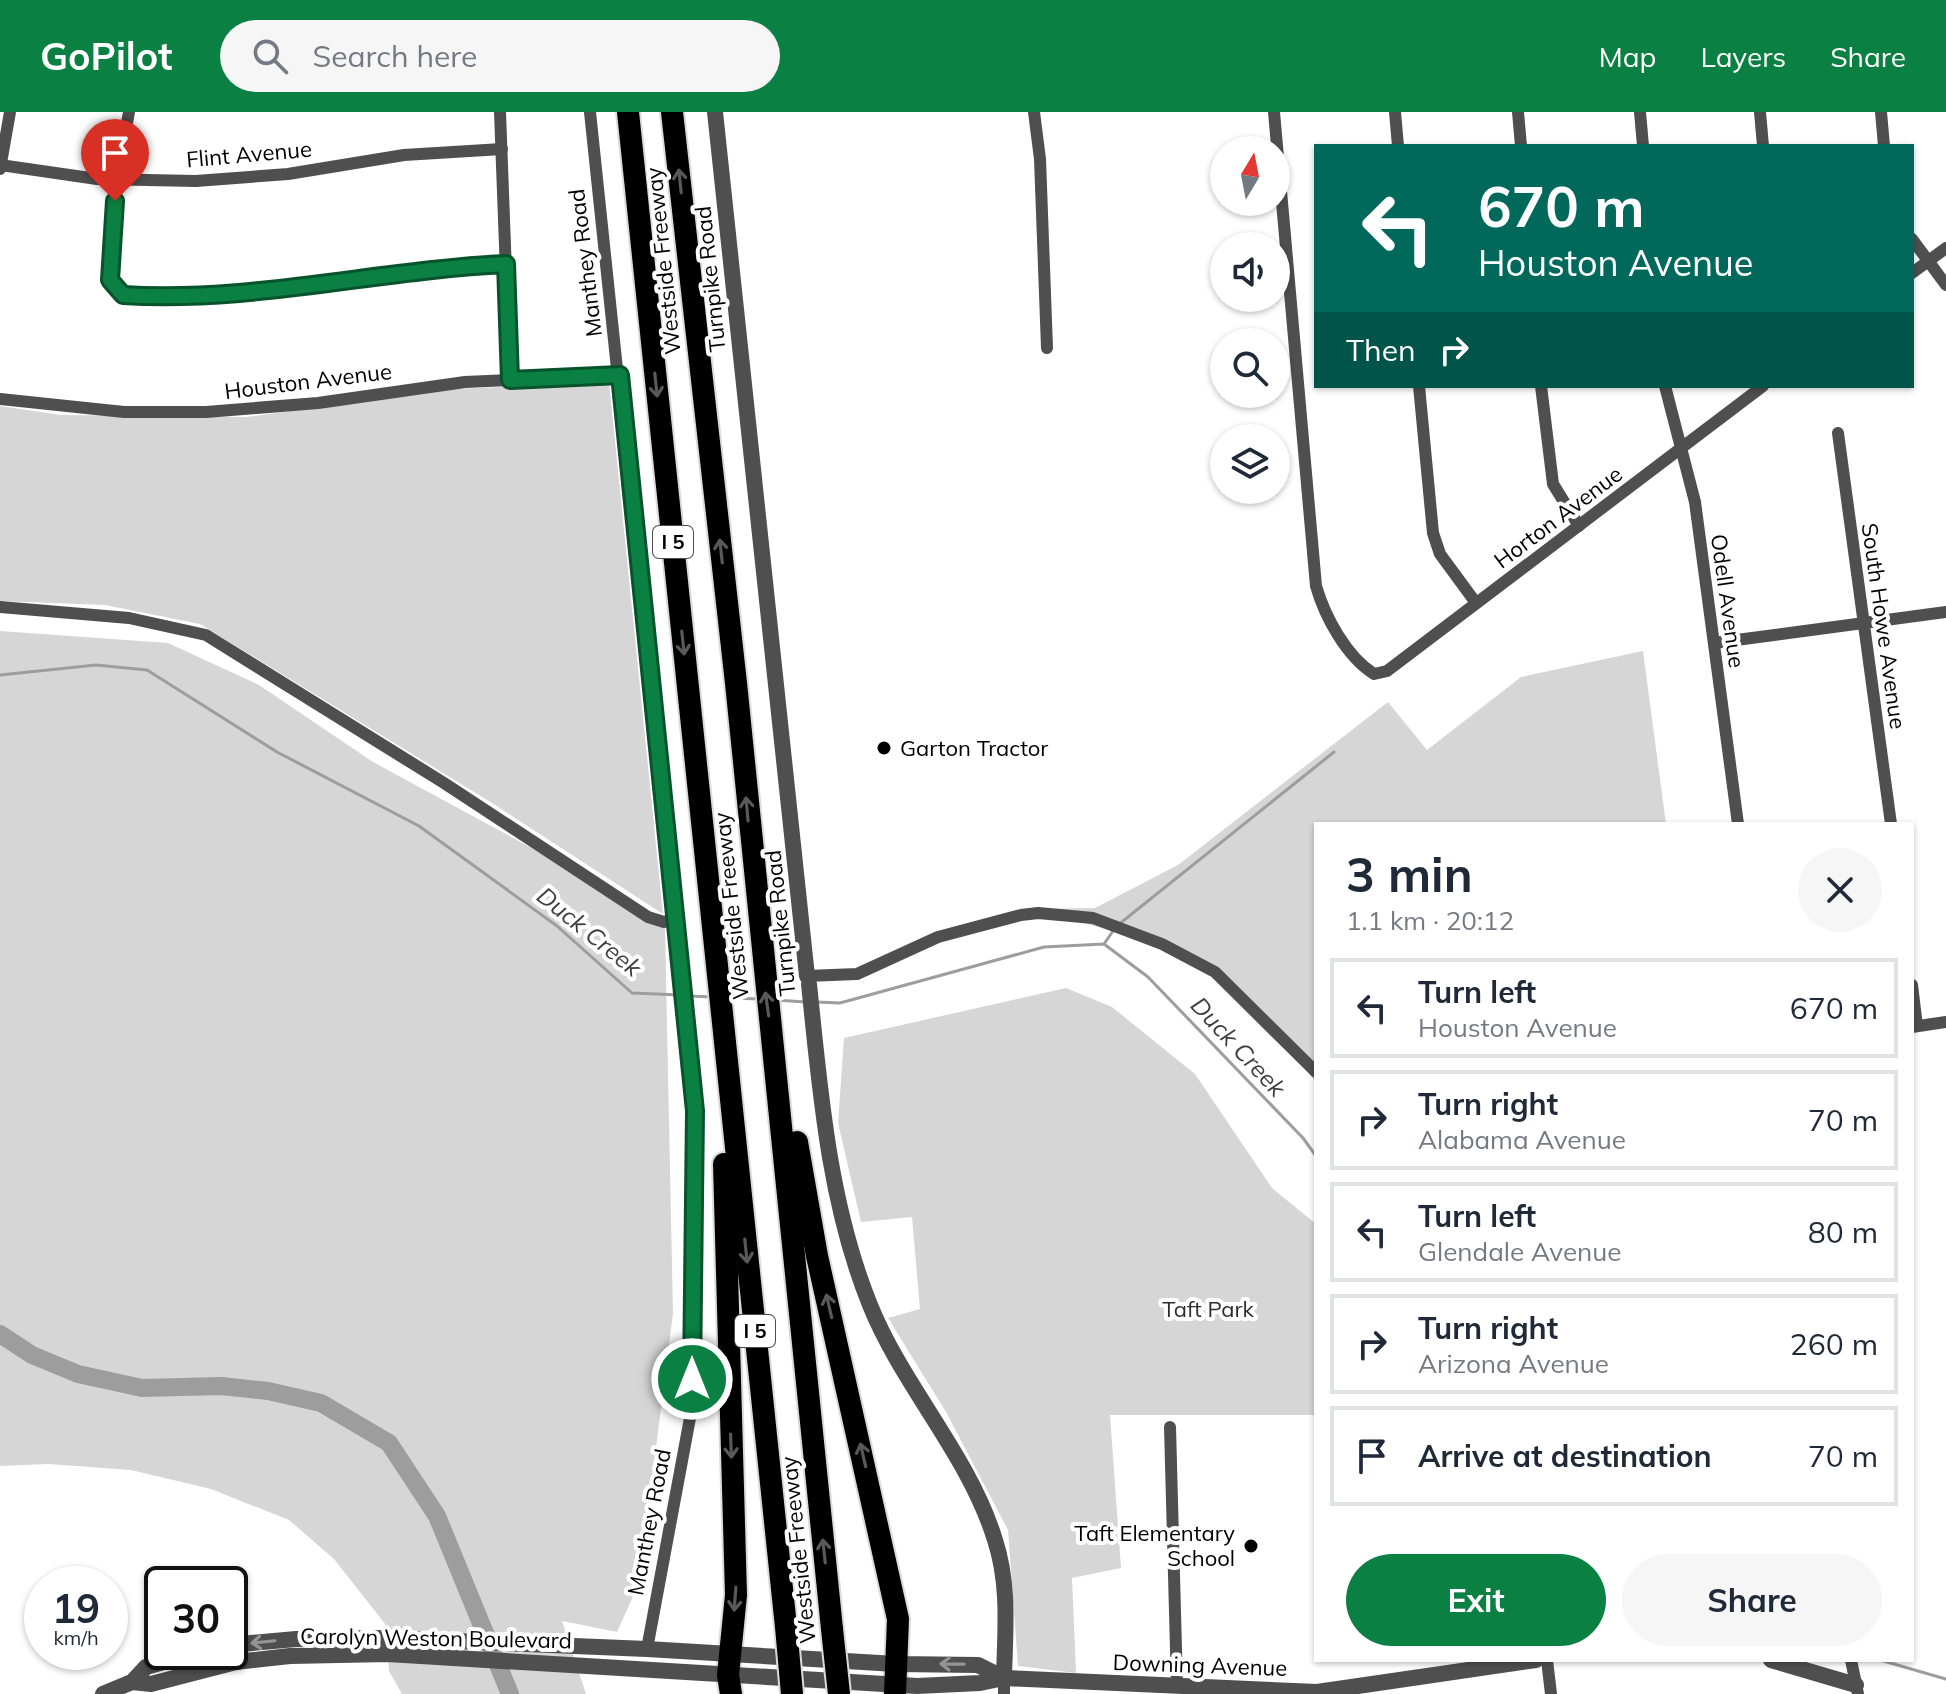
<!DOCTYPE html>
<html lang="en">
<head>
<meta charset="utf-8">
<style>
	body { margin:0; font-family:Mulish,sans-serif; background:#f6f6f7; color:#1f2937; height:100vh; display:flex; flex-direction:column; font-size:30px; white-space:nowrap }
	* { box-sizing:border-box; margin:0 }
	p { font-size:26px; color:#747a83 }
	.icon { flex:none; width:44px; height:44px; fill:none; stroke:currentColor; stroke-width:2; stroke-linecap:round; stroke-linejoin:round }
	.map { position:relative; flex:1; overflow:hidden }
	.sheet { position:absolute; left:1314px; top:710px; width:600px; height:840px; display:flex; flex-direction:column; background:#fff; border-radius:0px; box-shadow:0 2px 6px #0004 }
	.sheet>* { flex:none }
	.hud { position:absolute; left:1314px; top:32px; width:600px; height:244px; border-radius:0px; box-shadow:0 2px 6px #0004; background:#00695c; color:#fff; overflow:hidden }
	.needle { width:52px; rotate:10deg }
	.tools { position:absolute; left:1210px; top:24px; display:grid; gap:16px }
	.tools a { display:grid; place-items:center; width:80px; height:80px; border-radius:50%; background:#fff; box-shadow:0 2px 6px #0004; font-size:40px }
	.speed { position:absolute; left:24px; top:1454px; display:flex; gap:16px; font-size:40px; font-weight:700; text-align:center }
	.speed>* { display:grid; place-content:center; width:104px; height:104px; border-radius:50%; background:#fff; box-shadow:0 2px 6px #0004; line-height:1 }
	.speed small { font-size:20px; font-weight:400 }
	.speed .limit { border:4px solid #111; border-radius:12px; background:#fff; color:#111 }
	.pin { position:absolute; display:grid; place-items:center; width:68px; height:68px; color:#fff; margin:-82px -34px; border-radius:50% 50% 50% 0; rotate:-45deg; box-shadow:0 0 8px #0007 }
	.pin .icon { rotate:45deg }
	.me { position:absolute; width:88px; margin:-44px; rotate:0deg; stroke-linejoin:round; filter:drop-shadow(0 0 6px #0008) }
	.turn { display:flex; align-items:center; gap:28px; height:168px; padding:0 32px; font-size:36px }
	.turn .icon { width:104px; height:104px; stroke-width:2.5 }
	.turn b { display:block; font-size:56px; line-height:68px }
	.then { display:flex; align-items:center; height:76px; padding:0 32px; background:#0003; gap:16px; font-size:30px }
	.round { display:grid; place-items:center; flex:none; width:84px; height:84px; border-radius:42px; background:#f6f6f7 }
	.overview { display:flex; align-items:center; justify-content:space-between; height:136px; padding:0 32px }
	h1 { font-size:48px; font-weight:700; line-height:60px }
	.cta { display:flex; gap:16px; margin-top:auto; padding:16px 32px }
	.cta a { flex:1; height:92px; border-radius:48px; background:#0b8043; color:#fff; font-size:32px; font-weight:700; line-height:92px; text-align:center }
	.cta a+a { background:#f6f6f7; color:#1f2937 }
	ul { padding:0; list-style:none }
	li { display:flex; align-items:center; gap:24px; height:100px; margin:0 16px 12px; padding:0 16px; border:4px solid #e0e1e3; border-radius:0px }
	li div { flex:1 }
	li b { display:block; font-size:30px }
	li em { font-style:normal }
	header { display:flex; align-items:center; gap:48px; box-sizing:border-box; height:112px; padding:0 40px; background:#0b8043; color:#fff }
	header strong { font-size:38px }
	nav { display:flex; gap:44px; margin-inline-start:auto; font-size:28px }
	.search { width:560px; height:72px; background:#f6f6f7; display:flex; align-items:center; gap:20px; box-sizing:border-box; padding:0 28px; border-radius:44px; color:#747a83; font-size:30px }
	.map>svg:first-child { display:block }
	.green { fill:#d6d6d6 }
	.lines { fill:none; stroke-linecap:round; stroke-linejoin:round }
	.stream { stroke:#9d9d9d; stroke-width:3 }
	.river { stroke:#9d9d9d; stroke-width:18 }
	.motorway-casing { stroke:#dbdbdb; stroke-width:26 }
	.minor { stroke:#4f4f4f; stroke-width:12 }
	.tertiary { stroke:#4f4f4f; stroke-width:16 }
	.motorway { stroke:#000; stroke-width:22 }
	.motorway-bridge-casing { stroke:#dbdbdb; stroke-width:26; stroke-linecap:butt }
	.motorway-bridge { stroke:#000; stroke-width:22 }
	.oneway { stroke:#595959 }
	.oneway2 { stroke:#959595 }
	.route-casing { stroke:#07532c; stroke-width:20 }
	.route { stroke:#0b8043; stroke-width:14 }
	.poi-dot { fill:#000; stroke:#fff; stroke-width:3 }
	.labels { text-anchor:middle; stroke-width:8; stroke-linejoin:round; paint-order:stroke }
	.shield { fill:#fff; stroke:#4c4c4c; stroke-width:2 }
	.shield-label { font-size:20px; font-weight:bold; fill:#000 }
	.street-label { font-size:22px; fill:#000; stroke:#fff }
	.poi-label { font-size:22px; fill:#000; stroke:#fff; text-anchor:start }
	.park-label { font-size:22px; fill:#2d2d2d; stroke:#fff }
	.water-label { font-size:24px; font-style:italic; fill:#3e3e3e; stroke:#fff }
</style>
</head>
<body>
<header>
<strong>GoPilot</strong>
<div class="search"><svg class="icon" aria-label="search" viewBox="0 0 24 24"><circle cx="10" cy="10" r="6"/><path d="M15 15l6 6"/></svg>Search here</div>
<nav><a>Map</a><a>Layers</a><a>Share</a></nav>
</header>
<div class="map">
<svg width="1946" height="1582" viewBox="0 0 1946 1582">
	<rect width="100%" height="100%" fill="#fff"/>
	<g class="green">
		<polygon points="609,270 663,802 492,691 200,512 105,493 0,489 0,294 61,303 246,305 454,277"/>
		<polygon points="0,519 168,531 259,573 373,650 574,759 665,816 673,1201 639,1471 617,1520 562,1509 586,1582 402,1582 389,1559 386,1513 334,1447 289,1408 211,1377 131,1358 48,1352 0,1354"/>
		<polygon points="1643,539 1666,712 1316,712 1316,970 1249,890 1177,838 1035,797 1095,796 1178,753 1388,590 1427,638 1521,565"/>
		<polygon points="1066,876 1112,895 1195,962 1272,1076 1316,1112 1316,1303 1110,1303 1121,1456 1072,1466 1076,1561 1018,1554 1008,1418 946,1300 888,1206 920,1197 912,1105 861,1110 838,1011 844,926"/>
	</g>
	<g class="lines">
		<g class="stream">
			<polyline points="0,563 96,553 147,558 277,640 419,714 557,814 632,881 681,883"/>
			<polyline points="1118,813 1334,640"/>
			<polyline points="1104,832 1113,819"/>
			<polyline points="689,884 713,885"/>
			<polyline points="729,886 761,887"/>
			<polyline points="776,888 805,890"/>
			<polyline points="816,890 840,891 1044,835 1104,832 1148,865 1303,1026 1316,1044"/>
			<polyline points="1880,1548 1946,1567"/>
		</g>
		<polyline class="river" points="0,1222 32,1243 78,1262 142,1276 221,1274 268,1279 321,1291 389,1331 437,1404 510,1582"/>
		<g class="motorway-casing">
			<g id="motorway">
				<polyline points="628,0 786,1515"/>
				<polyline points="672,0 736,571 832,1517"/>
				<polyline points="797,1030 817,1144 898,1507 895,1582"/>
				<polyline points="724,1052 736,1483 728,1563 731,1582"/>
			</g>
		</g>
		<g class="minor">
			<path d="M129 0C122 40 102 136 112 173L123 183C252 190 378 159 506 152"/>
			<polyline points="500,0 510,268"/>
			<polyline points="590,0 695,999 690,1306 647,1537"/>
			<polyline points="1034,0 1040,47 1047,236"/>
			<path d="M1274 0 1316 474C1325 505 1346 544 1374 562L1387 559 1763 274"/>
			<polyline points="1395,0 1398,34"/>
			<polyline points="1518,0 1521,34"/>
			<polyline points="1640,0 1643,34"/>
			<polyline points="1760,0 1763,34"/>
			<polyline points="1881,0 1884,34"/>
			<polyline points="0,53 97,67 196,69 288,62 404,43 502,37"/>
			<polyline points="0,57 10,0"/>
			<polyline points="1912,127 1946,173"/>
			<polyline points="1912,161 1946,136"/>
			<polyline points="1419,274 1433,421 1440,442 1476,491"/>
			<polyline points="1541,274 1553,372 1579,414"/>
			<polyline points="1665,274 1695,390 1738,712"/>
			<polyline points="0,287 124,300 206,300 318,291 465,270 620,263"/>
			<polyline points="1838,321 1891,712"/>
			<polyline points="0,495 129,506 206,523 444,671 648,805 664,810 677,806"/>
			<polyline points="1714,531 1946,500"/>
			<polyline points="809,871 807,864 857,862 938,825 1021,803 1038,801 1093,806 1162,832 1215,860 1316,960"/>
			<polyline points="1912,873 1917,914"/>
			<polyline points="1912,915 1946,910"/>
			<polyline points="1170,1315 1177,1574"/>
			<polyline points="1547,1548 1551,1582"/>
			<polyline points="1851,1548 1858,1582"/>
			<polyline points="1004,1566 1004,1582"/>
		</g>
		<g class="tertiary">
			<polyline points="715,0 807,864"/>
			<path d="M809 872C820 979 829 1092 870 1193 903 1275 969 1343 995 1428 1010 1474 1005 1520 1004 1566"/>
			<polyline points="230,1533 296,1527 380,1526 647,1537 896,1552 978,1553 1004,1566"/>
			<polyline points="1771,1548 1856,1573"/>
			<polyline points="132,1570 151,1572 236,1550 290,1544 388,1542 917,1574 980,1571 1004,1566 1317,1580 1536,1548"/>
			<polyline points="103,1582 132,1570 146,1555 198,1540"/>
		</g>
		<use href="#motorway" class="motorway"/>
		<g class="motorway-bridge-casing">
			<g id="motorway-bridge">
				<polyline points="786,1515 792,1582"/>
				<polyline points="832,1517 839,1582"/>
			</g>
		</g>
		<use href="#motorway-bridge" class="motorway-bridge"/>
	</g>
	<defs><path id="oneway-shaft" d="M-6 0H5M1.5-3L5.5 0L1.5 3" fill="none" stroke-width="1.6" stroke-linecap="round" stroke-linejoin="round" transform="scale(2)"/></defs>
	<g class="oneway">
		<use href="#oneway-shaft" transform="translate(680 69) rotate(-96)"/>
		<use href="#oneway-shaft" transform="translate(656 273) rotate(84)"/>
		<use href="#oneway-shaft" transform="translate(721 439) rotate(-96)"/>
		<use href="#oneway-shaft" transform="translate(683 531) rotate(84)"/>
		<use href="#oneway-shaft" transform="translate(747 697) rotate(-95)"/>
		<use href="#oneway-shaft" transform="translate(767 892) rotate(-98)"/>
		<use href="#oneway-shaft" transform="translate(746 1139) rotate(84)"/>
		<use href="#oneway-shaft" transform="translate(829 1194) rotate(-103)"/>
		<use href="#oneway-shaft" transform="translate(731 1334) rotate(88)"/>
		<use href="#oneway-shaft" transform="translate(863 1343) rotate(-103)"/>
		<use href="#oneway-shaft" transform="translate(824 1439) rotate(-96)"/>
		<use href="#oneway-shaft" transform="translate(735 1487) rotate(94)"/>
	</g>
	<g class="oneway2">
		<use href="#oneway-shaft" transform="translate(263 1530) rotate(174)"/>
		<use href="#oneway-shaft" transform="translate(952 1552) rotate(-179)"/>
	</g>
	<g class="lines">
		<g class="route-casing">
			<path id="route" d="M115 89 110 168 123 183C252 191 378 158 506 152L510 268 620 263 695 999 692 1267"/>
		</g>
		<use href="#route" class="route"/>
	</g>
	<g class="poi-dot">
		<circle cx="884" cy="636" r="8"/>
		<circle cx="1251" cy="1434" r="8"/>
	</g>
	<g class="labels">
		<g class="shield">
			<rect x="653" y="414" width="40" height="32" rx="6"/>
			<rect x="735" y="1203" width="40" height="32" rx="6"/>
		</g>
		<g class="shield-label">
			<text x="673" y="437">I 5</text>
			<text x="755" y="1226">I 5</text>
		</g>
		<g class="street-label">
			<text transform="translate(249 42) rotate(-5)" y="8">Flint Avenue</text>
			<text transform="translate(663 149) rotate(-96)" y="8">Westside Freeway</text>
			<text transform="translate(585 151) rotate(-97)" y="8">Manthey Road</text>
			<text transform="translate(710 167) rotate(-96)" y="8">Turnpike Road</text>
			<text transform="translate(308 269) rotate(-7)" y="8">Houston Avenue</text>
			<text transform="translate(1558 405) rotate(-37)" y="8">Horton Avenue</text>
			<text transform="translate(1728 489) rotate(82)" y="8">Odell Avenue</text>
			<text transform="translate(1884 514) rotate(82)" y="8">South Howe Avenue</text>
			<text transform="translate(731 794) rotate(-96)" y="8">Westside Freeway</text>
			<text transform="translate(780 811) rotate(-96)" y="8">Turnpike Road</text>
			<text transform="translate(649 1410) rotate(-79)" y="8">Manthey Road</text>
			<text transform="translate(798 1438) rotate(-96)" y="8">Westside Freeway</text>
			<text transform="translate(436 1526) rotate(1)" y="8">Carolyn Weston Boulevard</text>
			<text transform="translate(1200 1553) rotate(2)" y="8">Downing Avenue</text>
		</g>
		<g class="poi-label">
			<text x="900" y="644">Garton Tractor</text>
			<text x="1235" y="1429" text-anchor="end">Taft Elementary<tspan x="1235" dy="25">School</tspan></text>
		</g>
		<g class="park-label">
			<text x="1208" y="1205">Taft Park</text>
		</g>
		<g class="water-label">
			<text transform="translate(589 820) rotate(39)" y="8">Duck Creek</text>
			<text transform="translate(1238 935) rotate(47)" y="8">Duck Creek</text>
		</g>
	</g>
</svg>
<div class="tools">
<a><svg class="needle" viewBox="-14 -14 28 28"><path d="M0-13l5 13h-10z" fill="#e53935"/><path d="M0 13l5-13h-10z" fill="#747a83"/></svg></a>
<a><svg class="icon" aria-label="sound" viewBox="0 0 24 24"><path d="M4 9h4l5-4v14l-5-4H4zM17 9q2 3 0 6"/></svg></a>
<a><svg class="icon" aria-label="search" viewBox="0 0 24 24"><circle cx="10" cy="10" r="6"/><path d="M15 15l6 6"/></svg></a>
<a><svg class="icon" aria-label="layers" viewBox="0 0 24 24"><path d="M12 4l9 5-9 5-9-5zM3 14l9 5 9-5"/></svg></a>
</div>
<div class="speed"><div>19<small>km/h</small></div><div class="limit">30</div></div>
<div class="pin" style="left:115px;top:89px;background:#d93025"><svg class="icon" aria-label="arrive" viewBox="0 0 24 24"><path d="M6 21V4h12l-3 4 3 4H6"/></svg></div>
<svg class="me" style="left:692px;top:1267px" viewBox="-20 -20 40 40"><circle r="17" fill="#0b8043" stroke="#fff" stroke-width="3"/><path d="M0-11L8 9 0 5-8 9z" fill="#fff"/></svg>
<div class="hud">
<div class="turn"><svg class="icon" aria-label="left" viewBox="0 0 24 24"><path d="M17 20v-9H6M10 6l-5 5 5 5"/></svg><div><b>670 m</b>Houston Avenue</div></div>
<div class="then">Then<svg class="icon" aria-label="right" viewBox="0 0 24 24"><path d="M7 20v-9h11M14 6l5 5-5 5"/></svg></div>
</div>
<section class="sheet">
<div class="overview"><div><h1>3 min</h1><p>1.1 km · 20:12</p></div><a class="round"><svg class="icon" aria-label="close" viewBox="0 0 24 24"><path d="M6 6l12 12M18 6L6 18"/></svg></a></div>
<ul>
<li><svg class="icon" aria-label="left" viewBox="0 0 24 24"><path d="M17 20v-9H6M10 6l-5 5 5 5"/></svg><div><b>Turn left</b><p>Houston Avenue</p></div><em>670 m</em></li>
<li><svg class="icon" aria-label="right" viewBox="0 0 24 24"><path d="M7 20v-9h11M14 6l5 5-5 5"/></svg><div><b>Turn right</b><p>Alabama Avenue</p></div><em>70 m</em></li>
<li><svg class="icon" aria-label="left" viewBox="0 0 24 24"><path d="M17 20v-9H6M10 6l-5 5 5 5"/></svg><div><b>Turn left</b><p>Glendale Avenue</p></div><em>80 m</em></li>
<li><svg class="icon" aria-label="right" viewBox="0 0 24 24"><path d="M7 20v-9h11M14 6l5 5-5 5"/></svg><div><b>Turn right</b><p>Arizona Avenue</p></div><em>260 m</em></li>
<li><svg class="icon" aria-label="arrive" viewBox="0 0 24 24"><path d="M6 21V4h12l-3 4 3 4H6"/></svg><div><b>Arrive at destination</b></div><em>70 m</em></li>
</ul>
<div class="cta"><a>Exit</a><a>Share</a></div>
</section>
</div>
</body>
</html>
